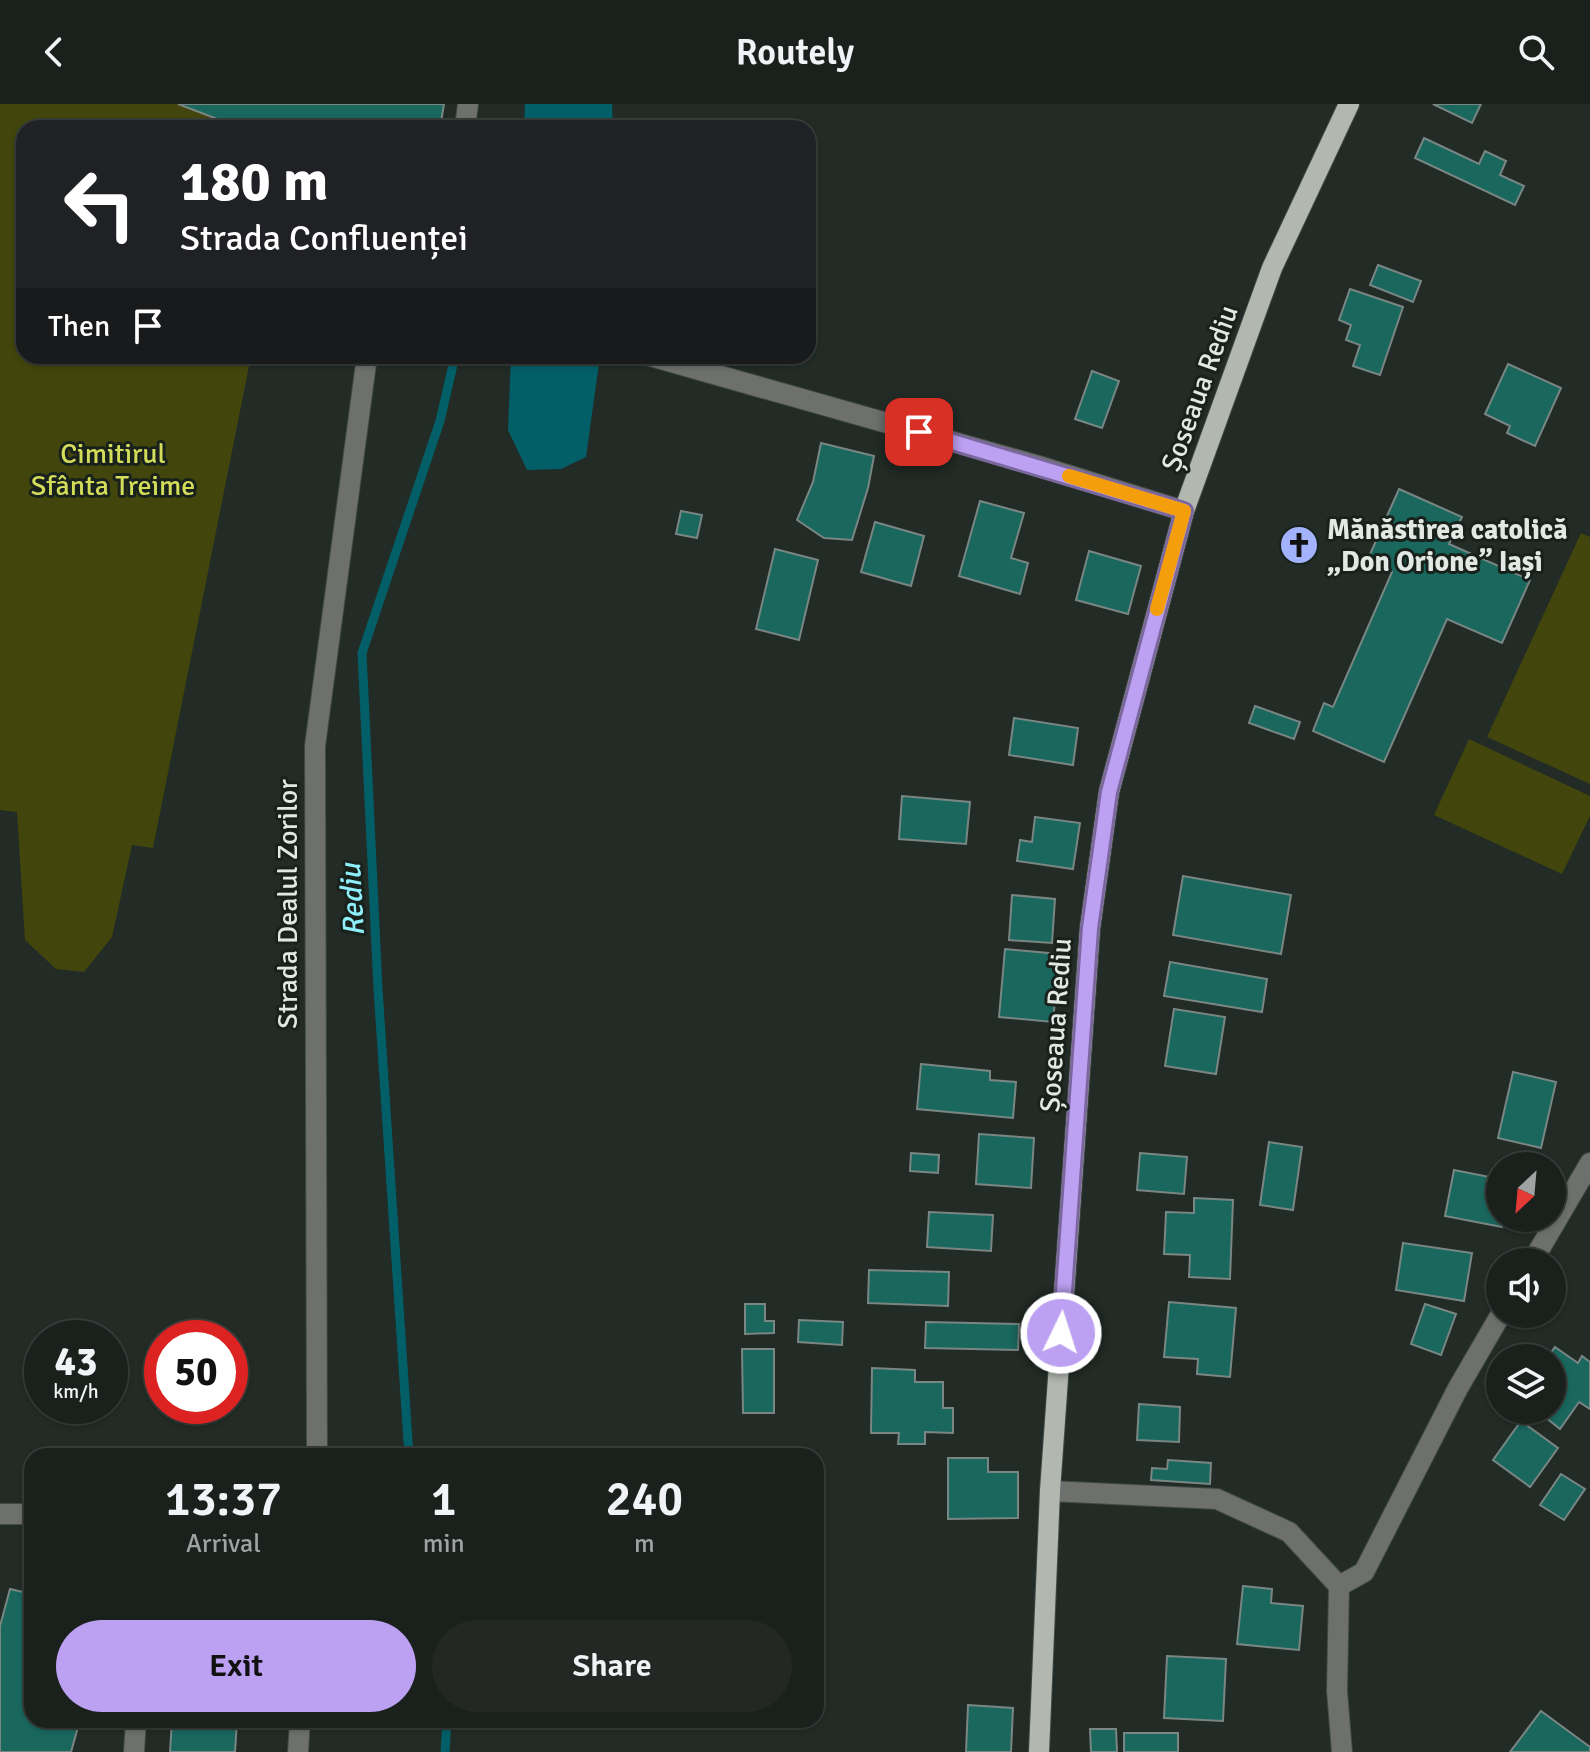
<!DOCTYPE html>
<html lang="en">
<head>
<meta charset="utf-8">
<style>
	body { margin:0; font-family:Signika,sans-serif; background:#232825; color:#f1f3f6; height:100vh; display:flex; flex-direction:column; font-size:30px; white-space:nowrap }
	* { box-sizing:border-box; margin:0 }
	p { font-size:26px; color:#9fa3a3 }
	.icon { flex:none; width:44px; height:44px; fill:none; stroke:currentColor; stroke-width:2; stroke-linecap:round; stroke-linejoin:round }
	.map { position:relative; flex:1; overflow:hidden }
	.panel { position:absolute; left:24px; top:1344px; width:800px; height:280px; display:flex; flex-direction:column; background:#1a201c; border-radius:24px; box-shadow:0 2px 6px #0004,0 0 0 2px #383e3b }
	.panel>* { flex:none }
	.top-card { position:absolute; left:16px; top:16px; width:800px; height:244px; border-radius:24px; box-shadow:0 2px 6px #0004,0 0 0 2px #383e3b; background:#202124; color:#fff; overflow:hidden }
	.needle { width:52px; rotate:206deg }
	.buttons { position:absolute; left:1486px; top:1048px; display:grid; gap:16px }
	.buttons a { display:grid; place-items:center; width:80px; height:80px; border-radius:50%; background:#1a201c; box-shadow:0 2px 6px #0004,0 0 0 2px #383e3b; font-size:40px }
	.speed { position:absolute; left:24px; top:1216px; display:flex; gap:16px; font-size:40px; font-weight:700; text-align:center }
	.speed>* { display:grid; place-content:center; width:104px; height:104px; border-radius:50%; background:#1a201c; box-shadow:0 2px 6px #0004,0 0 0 2px #383e3b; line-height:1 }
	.speed small { font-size:20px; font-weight:400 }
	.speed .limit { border:12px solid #d22; background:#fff; color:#111 }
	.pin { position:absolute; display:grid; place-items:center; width:68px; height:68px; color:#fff; margin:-34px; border-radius:16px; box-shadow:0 4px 12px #0006 }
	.me { position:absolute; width:88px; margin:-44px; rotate:4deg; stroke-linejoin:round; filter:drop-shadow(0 0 6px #0008) }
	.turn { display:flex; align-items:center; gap:28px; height:168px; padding:0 32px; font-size:36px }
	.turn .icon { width:104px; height:104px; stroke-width:2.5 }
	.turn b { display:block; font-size:56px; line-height:68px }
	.then { display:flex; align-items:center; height:76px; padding:0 32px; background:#0003; gap:16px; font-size:30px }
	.eta { display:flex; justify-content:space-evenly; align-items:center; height:136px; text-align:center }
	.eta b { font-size:48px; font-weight:600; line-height:56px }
	.cta { display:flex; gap:16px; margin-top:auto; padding:16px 32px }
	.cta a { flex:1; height:92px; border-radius:48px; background:#bca0f2; color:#111; font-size:32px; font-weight:600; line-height:92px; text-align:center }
	.cta a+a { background:#232825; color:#f1f3f6 }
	header { display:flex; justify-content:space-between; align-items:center; height:104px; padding:0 32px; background:#1a201c; font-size:36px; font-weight:600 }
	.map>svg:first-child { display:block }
	.green { fill:#42460c }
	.water { fill:#035f67 }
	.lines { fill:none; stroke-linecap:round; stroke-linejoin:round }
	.stream { stroke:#035f67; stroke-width:9 }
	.building { fill:#19675d; stroke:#798683; stroke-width:2 }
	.minor-casing { stroke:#414944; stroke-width:22 }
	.major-casing { stroke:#414944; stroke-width:22 }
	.minor { stroke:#6d706c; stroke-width:20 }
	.major { stroke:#b2b8b0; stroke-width:20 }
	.route-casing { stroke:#7a689d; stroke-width:20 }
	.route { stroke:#bca0f2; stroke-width:14 }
	.slow { stroke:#f59e0b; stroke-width:14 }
	.labels { text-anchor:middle; stroke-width:6; stroke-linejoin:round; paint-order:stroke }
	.street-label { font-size:28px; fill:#e2e8e4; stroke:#19211c }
	.park-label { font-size:28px; fill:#d3dd5a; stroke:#19211c }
	.poi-label { font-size:28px; font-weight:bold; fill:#e2e8e4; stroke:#19211c; text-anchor:start }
	.water-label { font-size:30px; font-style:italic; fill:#8eeffa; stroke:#19211c }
</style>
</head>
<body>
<header><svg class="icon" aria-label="back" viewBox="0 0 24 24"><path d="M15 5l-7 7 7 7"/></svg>Routely<svg class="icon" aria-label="search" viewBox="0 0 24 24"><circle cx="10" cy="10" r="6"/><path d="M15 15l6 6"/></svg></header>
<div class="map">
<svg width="1590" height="1648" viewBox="0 0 1590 1648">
	<rect width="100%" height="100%" fill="#222b26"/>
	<g class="green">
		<polygon points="0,0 178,0 241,24 24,24 24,252 251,252 153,744 132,741 112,833 84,868 56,865 25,836 17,708 0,706"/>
		<polygon points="1581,429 1590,433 1590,680 1487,633"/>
		<polygon points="1469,635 1590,692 1590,712 1562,770 1434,711"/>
	</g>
	<g class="water">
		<polygon points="525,0 612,0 613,24 524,24"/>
		<polygon points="511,252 600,252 586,353 561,365 527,366 508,326"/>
	</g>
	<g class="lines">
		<g class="stream">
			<polyline points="409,1352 378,885 362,549 440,317 455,252"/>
			<polyline points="445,1648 447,1616"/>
		</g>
	</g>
	<g class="building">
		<polygon points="178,0 444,0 440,24 241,24"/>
		<polygon points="1433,0 1481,0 1472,19"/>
		<polygon points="1424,34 1479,60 1485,47 1506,57 1500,71 1524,82 1515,101 1415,54"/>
		<polygon points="1378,161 1421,177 1413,198 1370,181"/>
		<polygon points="1350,185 1403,203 1380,271 1353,262 1360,241 1346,236 1351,221 1339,216"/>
		<polygon points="1508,260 1561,284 1535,342 1507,329 1510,322 1485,310"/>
		<polygon points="1092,267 1119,277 1102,324 1075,315"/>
		<polygon points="821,339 874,352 868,384 852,436 824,434 797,416 813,378"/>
		<polygon points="1399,385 1462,413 1449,440 1530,476 1502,539 1447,515 1384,658 1313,627 1324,599 1333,603 1392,468 1367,457"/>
		<polygon points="980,397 1024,409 1011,454 1028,459 1020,490 959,472"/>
		<polygon points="681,407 702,411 697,434 676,430"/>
		<polygon points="875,418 924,432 911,482 861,468"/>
		<polygon points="775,445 818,456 799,536 756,525"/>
		<polygon points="1089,447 1141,462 1128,510 1076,496"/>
		<polygon points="1255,602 1300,618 1294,635 1249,619"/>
		<polygon points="1014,614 1078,624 1073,661 1009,651"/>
		<polygon points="902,692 970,698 966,740 899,735"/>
		<polygon points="1035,713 1080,719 1073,765 1017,757 1020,736 1032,738"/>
		<polygon points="1183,772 1291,791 1281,850 1173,831"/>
		<polygon points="1012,791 1055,795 1052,839 1009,836"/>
		<polygon points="1005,845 1059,850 1053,918 999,913"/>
		<polygon points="1170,858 1267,875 1262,908 1164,892"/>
		<polygon points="1174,905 1225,913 1216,970 1165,962"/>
		<polygon points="921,960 990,967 990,976 1016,978 1013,1014 917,1005"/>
		<polygon points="1513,968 1556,978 1541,1044 1498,1034"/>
		<polygon points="979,1030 1034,1034 1031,1084 976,1080"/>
		<polygon points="1269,1038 1302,1043 1293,1106 1260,1101"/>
		<polygon points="911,1049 939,1051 938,1069 910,1067"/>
		<polygon points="1140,1049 1187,1053 1184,1090 1137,1086"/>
		<polygon points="1454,1066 1500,1075 1502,1123 1445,1112"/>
		<polygon points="1194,1094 1233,1096 1230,1175 1189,1173 1190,1151 1164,1150 1166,1108 1194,1109"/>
		<polygon points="929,1108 993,1111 991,1147 927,1143"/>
		<polygon points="1403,1139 1472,1149 1464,1197 1396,1186"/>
		<polygon points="869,1166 949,1168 948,1202 868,1199"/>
		<polygon points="1169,1198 1236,1204 1230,1273 1197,1270 1198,1255 1164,1253"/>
		<polygon points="745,1200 765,1200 765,1217 774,1217 774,1229 745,1230"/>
		<polygon points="1425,1200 1456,1210 1441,1251 1411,1240"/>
		<polygon points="799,1216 843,1218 842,1241 798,1238"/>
		<polygon points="926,1218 1019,1220 1018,1246 925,1244"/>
		<polygon points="1555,1243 1578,1259 1582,1252 1590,1258 1590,1305 1579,1298 1560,1325 1545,1313 1552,1306 1552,1254 1547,1254"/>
		<polygon points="742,1245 774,1245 774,1309 743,1309"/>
		<polygon points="872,1264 915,1266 915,1278 943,1278 943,1304 953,1304 953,1329 925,1328 925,1340 898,1340 899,1329 871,1329"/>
		<polygon points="1139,1300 1180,1303 1179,1338 1137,1336"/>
		<polygon points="1521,1317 1558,1344 1530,1383 1493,1356"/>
		<polygon points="948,1354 988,1354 988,1368 1018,1368 1018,1414 948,1415"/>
		<polygon points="1168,1356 1211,1359 1210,1380 1151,1376 1152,1364 1167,1365"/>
		<polygon points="1561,1370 1585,1385 1564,1416 1540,1401"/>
		<polygon points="1243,1482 1272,1485 1271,1499 1303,1502 1299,1546 1237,1540"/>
		<polygon points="10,1485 32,1490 32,1616 80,1616 71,1648 0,1648 0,1522"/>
		<polygon points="1167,1552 1226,1555 1223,1617 1164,1614"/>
		<polygon points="968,1601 1013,1604 1011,1648 966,1648"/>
		<polygon points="1541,1607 1590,1643 1590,1648 1510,1648"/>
		<polygon points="172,1616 237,1616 235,1648 170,1648"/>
		<polygon points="1090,1625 1116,1625 1117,1648 1091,1648"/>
		<rect x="1124" y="1629" width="54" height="19"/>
	</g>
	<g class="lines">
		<g class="minor-casing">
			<g id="minor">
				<polyline points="465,24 468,0"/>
				<polyline points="650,252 1039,362 1184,407"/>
				<polyline points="1532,1158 1590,1059"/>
				<polyline points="317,1352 315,642 367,252"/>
				<polyline points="1050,1387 1217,1395 1289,1428 1339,1482 1337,1587 1342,1648"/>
				<polyline points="0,1410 32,1410"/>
				<polyline points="1339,1482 1364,1468 1458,1284 1501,1210"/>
				<polyline points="134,1648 136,1616"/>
				<polyline points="298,1648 300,1616"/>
			</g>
		</g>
		<g class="major-casing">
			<polyline id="major" points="1039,1648 1050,1387 1090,824 1109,688 1184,407 1272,164 1349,0"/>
		</g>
		<use href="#minor" class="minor"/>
		<use href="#major" class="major"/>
	</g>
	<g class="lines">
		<g class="route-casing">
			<polyline id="route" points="919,328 1184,407 1109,688 1090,824 1061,1229"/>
		</g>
		<use href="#route" class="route"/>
		<polyline class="slow" points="1069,372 1184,407 1157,505"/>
	</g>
	<defs>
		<g id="church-disc" transform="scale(2)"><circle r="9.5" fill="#a2b2fd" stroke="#19211c"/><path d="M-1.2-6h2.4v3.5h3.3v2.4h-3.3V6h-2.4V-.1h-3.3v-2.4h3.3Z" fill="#111"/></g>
	</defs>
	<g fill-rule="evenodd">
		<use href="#church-disc" x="1299" y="441"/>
	</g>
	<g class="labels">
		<g class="street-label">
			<text transform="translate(1199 284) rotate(-70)" y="10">Șoseaua Rediu</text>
			<text transform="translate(287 800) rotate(-90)" y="10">Strada Dealul Zorilor</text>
			<text transform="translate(1055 921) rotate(-86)" y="10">Șoseaua Rediu</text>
		</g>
		<g class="park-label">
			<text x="113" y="359">Cimitirul<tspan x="113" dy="32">Sfânta Treime</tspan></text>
		</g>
		<g class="poi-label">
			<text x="1327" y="435">Mănăstirea catolică<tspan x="1327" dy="32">„Don Orione” Iași</tspan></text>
		</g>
		<g class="water-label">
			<text transform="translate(352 796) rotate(-93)" y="10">Rediu</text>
		</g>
	</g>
</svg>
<div class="buttons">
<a><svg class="needle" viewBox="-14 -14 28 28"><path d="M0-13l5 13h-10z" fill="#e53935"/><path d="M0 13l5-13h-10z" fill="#9fa3a3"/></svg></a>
<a><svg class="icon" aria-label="sound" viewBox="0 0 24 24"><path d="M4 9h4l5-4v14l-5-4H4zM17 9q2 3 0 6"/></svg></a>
<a><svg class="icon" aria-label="layers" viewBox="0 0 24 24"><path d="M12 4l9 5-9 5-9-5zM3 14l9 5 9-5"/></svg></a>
</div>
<div class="speed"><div>43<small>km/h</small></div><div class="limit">50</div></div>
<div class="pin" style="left:919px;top:328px;background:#d93025"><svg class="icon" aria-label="arrive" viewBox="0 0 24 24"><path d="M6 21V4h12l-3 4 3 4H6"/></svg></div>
<svg class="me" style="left:1061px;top:1229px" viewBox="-20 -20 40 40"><circle r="17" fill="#bca0f2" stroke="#fff" stroke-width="3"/><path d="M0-11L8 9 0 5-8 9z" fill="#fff"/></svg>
<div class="top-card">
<div class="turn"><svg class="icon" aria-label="left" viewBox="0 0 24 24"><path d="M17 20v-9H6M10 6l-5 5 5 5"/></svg><div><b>180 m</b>Strada Confluenței</div></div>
<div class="then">Then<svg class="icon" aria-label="arrive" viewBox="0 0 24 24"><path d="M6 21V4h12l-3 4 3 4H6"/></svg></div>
</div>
<section class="panel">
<div class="eta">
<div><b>13:37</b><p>Arrival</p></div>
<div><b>1</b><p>min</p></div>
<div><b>240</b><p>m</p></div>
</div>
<div class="cta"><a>Exit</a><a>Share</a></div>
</section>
</div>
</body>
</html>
